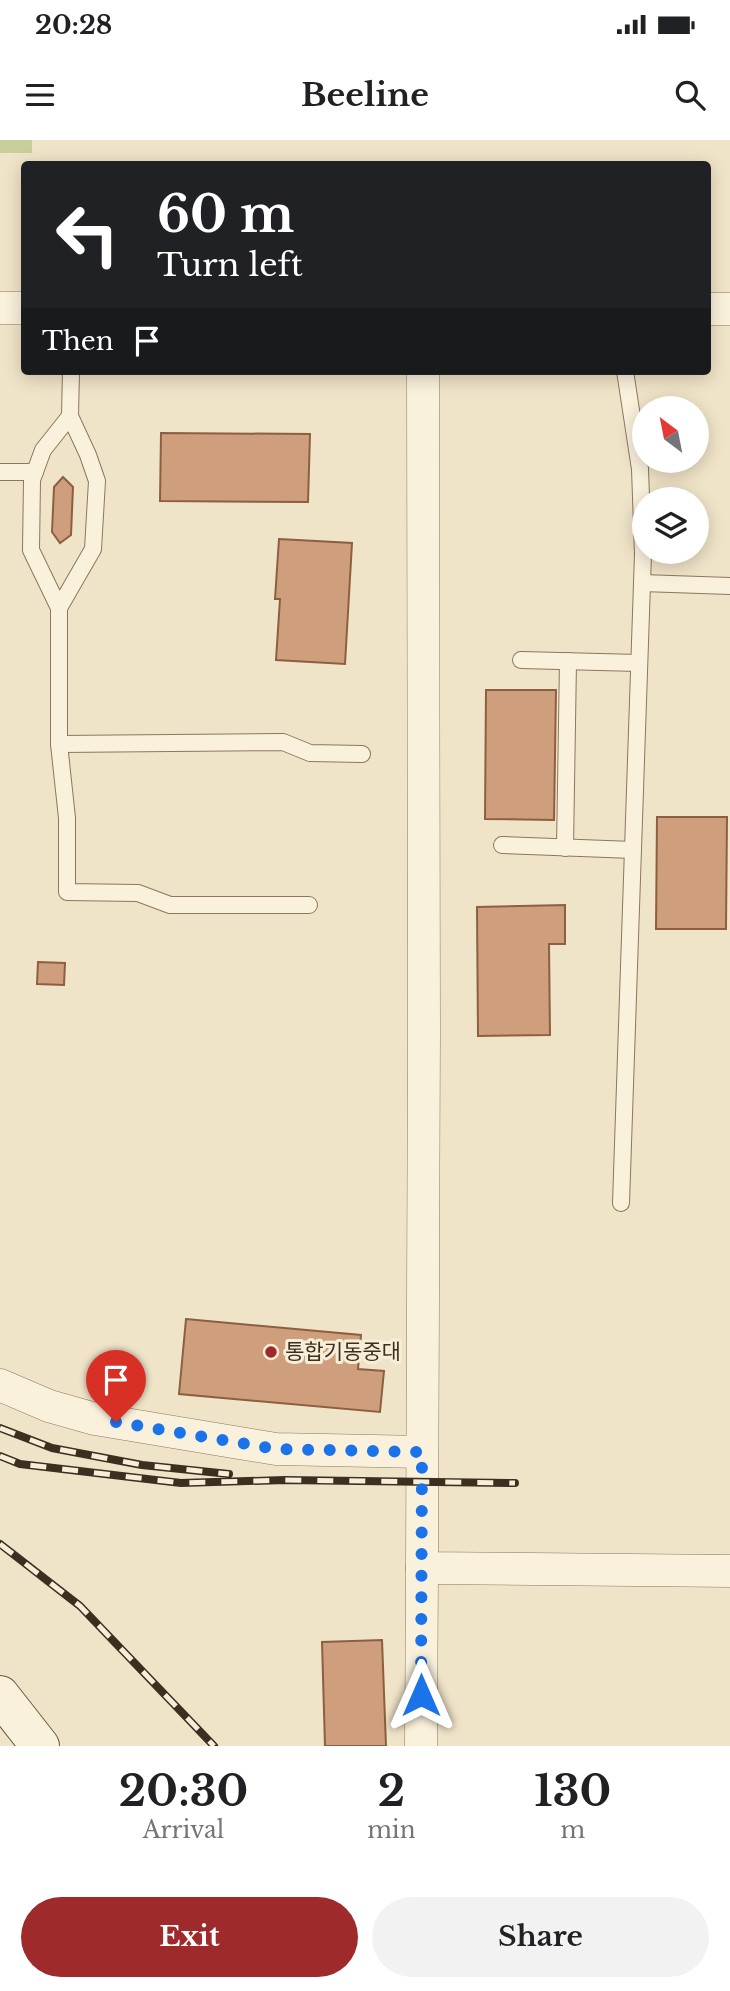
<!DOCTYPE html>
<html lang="en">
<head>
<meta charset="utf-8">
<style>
	body { margin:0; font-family:"Libre Baskerville","Noto Sans KR",serif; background:#f2f2f2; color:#202124; height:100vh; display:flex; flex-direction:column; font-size:26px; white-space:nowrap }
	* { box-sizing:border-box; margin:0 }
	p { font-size:23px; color:#757577 }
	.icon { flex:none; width:38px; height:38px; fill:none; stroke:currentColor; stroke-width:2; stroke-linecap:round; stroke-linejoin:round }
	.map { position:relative; height:1606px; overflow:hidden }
	.sheet { display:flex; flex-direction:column; background:#fff; flex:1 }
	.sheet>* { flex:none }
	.hud { position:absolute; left:21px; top:21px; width:690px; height:214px; border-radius:7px; box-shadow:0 4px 18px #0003; background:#202124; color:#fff; overflow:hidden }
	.needle { width:46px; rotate:328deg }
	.controls { position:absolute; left:632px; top:256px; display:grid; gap:14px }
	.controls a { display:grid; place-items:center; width:77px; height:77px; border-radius:50%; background:#fff; box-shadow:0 4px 18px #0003; font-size:35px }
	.pin { position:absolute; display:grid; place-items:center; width:60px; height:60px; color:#fff; margin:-72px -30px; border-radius:50% 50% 50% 0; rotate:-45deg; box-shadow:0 0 7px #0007 }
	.pin .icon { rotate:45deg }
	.me { position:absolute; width:77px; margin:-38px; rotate:0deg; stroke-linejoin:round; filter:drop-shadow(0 0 5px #0008) }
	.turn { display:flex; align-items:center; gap:24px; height:147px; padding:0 21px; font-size:32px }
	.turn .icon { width:91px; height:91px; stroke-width:2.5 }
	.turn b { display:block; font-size:49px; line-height:60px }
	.then { display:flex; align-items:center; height:66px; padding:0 21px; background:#0003; gap:14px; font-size:26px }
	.eta { display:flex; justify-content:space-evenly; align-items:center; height:119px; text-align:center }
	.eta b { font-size:42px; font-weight:800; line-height:49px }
	.action { display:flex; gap:14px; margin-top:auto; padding:14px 21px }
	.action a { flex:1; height:80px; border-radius:42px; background:#9e2a2b; color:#fff; font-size:28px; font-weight:800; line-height:80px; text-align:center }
	.action a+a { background:#f2f2f2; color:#202124 }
	.status { display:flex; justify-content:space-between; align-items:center; height:49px; padding:0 35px; background:#fff; direction:ltr }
	.status svg { height:19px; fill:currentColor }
	header { display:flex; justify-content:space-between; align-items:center; height:91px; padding:0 21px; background:#fff; font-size:32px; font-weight:800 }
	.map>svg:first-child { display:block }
	.green { fill:#c9cf9b }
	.building { fill:#cf9f7d; stroke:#8d5f41; stroke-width:2 }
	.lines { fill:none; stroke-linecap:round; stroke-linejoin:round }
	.lane-casing { stroke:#8d765c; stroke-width:18 }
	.street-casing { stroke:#8d765c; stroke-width:33 }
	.secondary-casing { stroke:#6f573f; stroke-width:40 }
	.lane { stroke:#faf1dc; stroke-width:16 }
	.street { stroke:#faf1dc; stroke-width:32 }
	.secondary { stroke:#faf1dc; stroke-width:38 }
	.rail-casing { stroke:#3d2e20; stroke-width:8 }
	.rail { stroke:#f7eed8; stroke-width:5; stroke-dasharray:16; stroke-linecap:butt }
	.route { stroke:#1a73e8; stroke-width:12; stroke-dasharray:0 21.6 }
	.poi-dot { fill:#9e2a2b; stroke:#f7eed8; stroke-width:2.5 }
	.labels { text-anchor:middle; stroke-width:6; stroke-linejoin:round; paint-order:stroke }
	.poi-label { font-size:21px; fill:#3d2e20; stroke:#f7eed8; text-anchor:start }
</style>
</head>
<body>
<div class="status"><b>20:28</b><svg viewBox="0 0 49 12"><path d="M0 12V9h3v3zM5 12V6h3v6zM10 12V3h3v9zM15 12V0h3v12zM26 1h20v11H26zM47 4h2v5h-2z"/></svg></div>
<header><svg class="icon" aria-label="menu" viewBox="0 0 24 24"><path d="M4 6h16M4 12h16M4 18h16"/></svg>Beeline<svg class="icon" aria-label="search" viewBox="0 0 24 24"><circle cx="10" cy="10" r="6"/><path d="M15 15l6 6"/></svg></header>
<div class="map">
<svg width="730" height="1606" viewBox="0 0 730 1606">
	<rect width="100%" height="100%" fill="#f0e4c8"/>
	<rect class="green" x="0" y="0" width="32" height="13"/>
	<g class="building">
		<polygon points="161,293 310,294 308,362 160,361"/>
		<polygon points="63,337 73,347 71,395 60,403 52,392 54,347"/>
		<polygon points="279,399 352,403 345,524 276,520 280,459 275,459"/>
		<polygon points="486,550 556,550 554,680 485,679"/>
		<polygon points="657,677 727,677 726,789 656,789"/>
		<polygon points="565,765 565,804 549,804 550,895 478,896 477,767"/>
		<polygon points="38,822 65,823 64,845 37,844"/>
		<polygon points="186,1179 361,1195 358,1229 384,1231 380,1272 179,1254"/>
		<polygon points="382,1500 386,1606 325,1606 322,1502"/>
	</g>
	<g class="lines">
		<g class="lane-casing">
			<g id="lane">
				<polyline points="70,276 43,310 32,340 31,410 59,468 93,409 97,341 88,315 70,276 71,231"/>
				<polyline points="0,332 35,332"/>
				<polyline points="642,443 730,446"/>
				<polyline points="59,468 59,604 67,678 67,752 138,753 170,765 309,765"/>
				<polyline points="521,520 639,523"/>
				<polyline points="59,604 283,602 310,613 362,614"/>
				<polyline points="502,705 633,710"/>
				<polyline points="565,708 568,521"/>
				<polyline points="621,1063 643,414 640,329 625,231"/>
			</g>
		</g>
		<g class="street-casing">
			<g id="street">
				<polyline points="0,168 24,168"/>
				<polyline points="707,169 730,169"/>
				<polyline points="423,231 424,893 422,1428 730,1431"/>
				<polyline points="0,1245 49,1266 95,1279 276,1309 422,1312"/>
				<polyline points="421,1606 422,1428"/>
			</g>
		</g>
		<g class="secondary-casing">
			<polyline id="secondary" points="0,1555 40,1606"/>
		</g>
		<use href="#lane" class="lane"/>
		<use href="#street" class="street"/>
		<use href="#secondary" class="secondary"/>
		<g class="rail-casing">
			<g id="rail">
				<polyline points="0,1288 52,1308 142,1325 229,1334"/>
				<polyline points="0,1316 20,1324 181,1343 285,1340 515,1343"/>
				<polyline points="0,1404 80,1466 214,1606"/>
			</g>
		</g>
		<use href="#rail" class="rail"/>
	</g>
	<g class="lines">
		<polyline class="route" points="116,1282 276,1309 422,1312 421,1555"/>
	</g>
	<circle class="poi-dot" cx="271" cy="1212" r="7"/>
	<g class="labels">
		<g class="poi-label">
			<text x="285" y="1219">통합기동중대</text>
		</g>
	</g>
</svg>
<div class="controls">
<a><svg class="needle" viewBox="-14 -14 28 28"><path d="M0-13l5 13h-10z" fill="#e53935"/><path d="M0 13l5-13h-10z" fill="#757577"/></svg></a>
<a><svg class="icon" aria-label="layers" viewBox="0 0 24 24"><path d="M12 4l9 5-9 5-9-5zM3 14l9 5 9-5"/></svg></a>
</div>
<div class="pin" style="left:116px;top:1282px;background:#d93025"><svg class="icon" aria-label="arrive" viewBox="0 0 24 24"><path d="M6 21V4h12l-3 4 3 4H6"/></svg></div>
<svg class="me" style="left:421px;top:1555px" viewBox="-20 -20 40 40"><path d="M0-17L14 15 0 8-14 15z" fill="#1a73e8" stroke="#fff" stroke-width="4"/></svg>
<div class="hud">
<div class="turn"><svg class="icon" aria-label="left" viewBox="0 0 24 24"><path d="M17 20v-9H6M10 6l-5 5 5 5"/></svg><div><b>60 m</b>Turn left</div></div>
<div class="then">Then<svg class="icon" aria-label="arrive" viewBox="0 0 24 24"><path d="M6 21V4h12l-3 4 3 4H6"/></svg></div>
</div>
</div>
<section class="sheet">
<div class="eta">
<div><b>20:30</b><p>Arrival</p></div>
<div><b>2</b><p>min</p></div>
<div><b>130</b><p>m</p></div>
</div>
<div class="action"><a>Exit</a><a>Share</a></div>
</section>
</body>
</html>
